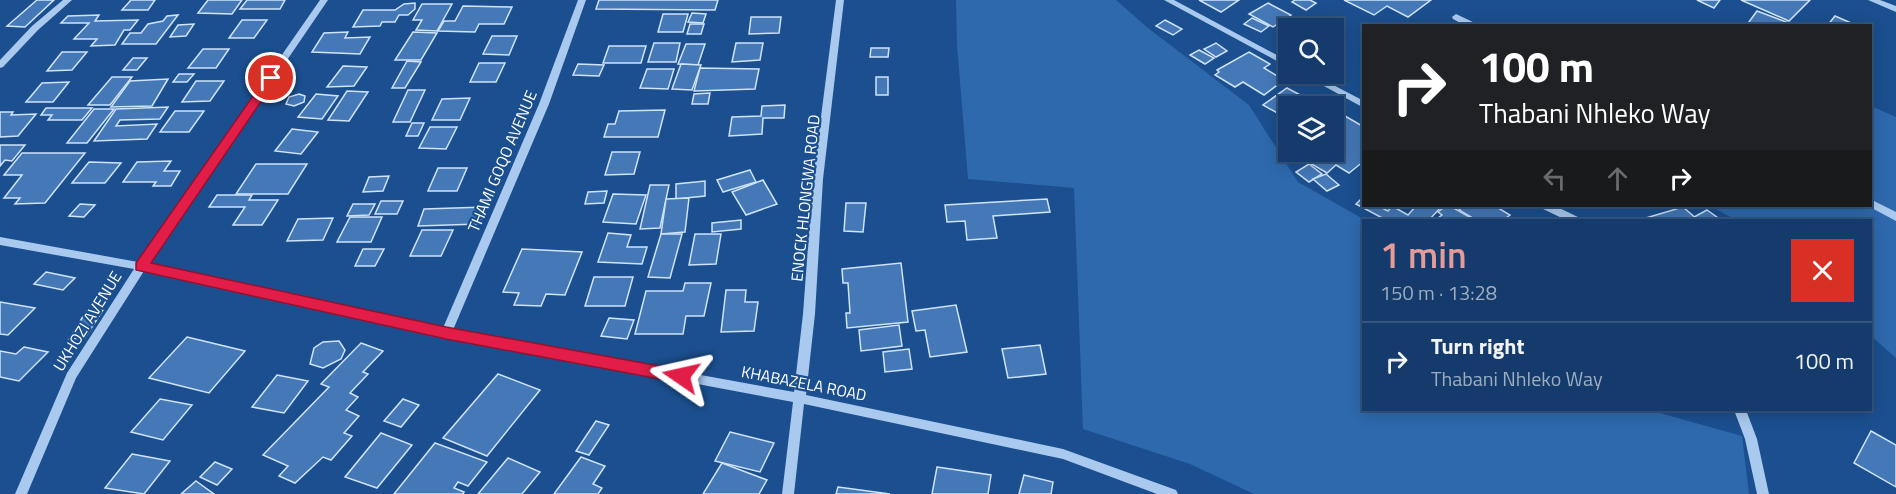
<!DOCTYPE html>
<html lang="en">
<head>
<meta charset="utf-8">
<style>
	body { margin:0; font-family:"Titillium Web",sans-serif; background:#214673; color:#f1f3f6; height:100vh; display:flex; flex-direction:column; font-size:22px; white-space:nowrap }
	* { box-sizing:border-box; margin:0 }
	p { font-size:20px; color:#9dadc1 }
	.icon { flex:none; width:33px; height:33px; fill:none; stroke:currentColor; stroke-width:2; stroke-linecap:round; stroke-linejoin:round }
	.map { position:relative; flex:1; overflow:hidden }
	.sheet { position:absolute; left:1362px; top:219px; width:510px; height:192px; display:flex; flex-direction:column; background:#143b6b; border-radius:0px; box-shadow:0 3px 15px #0003,0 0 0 2px #33557e }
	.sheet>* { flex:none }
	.top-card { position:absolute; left:1362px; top:24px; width:510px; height:183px; border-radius:0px; box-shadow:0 3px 15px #0003,0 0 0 2px #33557e; background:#202124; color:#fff; overflow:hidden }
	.fabs { position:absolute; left:1278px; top:18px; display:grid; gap:12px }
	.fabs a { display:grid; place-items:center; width:66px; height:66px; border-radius:0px; background:#143b6b; box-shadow:0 3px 15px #0003,0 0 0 2px #33557e; font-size:30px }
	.pin { position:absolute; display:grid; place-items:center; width:51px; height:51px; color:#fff; margin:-26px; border:3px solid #fff; border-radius:50%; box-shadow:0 2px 6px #0007 }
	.me { position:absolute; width:66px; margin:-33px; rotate:281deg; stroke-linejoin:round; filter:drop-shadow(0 0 4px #0008) }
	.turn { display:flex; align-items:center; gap:21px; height:126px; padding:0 18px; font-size:27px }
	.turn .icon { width:78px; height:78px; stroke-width:2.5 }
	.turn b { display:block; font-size:42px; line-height:51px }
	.lanes { display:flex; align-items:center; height:57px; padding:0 18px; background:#0003; justify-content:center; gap:30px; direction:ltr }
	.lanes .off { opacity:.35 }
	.round { display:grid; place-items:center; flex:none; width:63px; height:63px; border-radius:0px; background:#214673 }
	.headline { display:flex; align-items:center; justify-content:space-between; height:102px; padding:0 18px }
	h1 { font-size:36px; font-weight:600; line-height:45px; color:#e69b98 }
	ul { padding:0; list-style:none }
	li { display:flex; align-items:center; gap:18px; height:78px; padding:0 18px; border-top:2px solid #33557e }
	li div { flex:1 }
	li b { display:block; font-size:22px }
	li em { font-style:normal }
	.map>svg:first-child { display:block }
	.green { fill:#2e69ad }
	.building { fill:#4478b7; stroke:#cfe3fa; stroke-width:1.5 }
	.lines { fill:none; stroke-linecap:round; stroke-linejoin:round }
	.minor { fill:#a9c9ee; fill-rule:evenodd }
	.route { fill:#e11d48; stroke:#92132f; stroke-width:1.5 }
	.labels { text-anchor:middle; stroke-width:4.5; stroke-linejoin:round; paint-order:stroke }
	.street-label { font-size:16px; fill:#fff; stroke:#1b4f8f }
</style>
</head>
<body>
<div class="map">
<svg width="1896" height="494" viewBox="0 0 1896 494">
	<rect width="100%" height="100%" fill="#1b4f8f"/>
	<g class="green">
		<polygon points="956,0 1116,0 1148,28 1249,105 1298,182 1365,220 1364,410 1649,410 1742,436 1749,494 1254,494 1190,464 1083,429 1074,188 968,179 957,45"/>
		<polygon points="1871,106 1896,117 1896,358 1871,336 1870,220 1736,220 1710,206 1870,206"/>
	</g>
	<g class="building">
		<polygon points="37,0 54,0 25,27 7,26"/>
		<polygon points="131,0 155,0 148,10 122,10"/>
		<polygon points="208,0 242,0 232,14 198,13"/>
		<polygon points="247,0 285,0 280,9 240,9"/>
		<polygon points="599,0 718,0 715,10 596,9"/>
		<polygon points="1199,0 1239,0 1221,12"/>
		<polygon points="1295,0 1310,0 1316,3 1306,10 1292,2"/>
		<polygon points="1344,0 1431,0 1408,17 1387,6 1374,15"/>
		<polygon points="1697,0 1720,0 1714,8"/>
		<polygon points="1741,0 1810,0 1789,21"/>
		<polygon points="415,3 415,9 408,15 399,15 395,22 382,22 380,26 353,27 363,10 395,10 404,4"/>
		<polygon points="1268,3 1291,15 1273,27 1249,14"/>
		<polygon points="422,4 452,4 437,31 416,30 422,20 413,20"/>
		<polygon points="463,6 512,7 504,24 479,24 475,32 438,31 444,21 455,21"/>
		<polygon points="1757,11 1789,23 1787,26 1746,26"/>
		<polygon points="692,13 706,14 703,23 688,22"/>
		<polygon points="663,14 688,14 683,32 658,32"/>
		<polygon points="99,15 95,21 138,20 130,30 124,30 115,45 91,46 97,39 74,39 89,23 61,23 68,16"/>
		<polygon points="178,15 156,44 122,44 130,33 141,33 148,24 163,21 167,16"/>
		<polygon points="1835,16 1858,26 1827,26"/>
		<polygon points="751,17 781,17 779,33 749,34"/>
		<polygon points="1252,18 1269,26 1261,32 1244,24"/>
		<polygon points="242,20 267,20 254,38 229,38"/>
		<polygon points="1165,20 1182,29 1173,35 1156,26"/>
		<polygon points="194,24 186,36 170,37 178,25"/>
		<polygon points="690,24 704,24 701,34 687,34"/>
		<polygon points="348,32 345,38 370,37 360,54 312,52 324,33"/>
		<polygon points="413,32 437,33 421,60 395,60"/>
		<polygon points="492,36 517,36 509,55 483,54"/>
		<polygon points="654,43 680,43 676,62 648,62"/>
		<polygon points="736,43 763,43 760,60 732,62"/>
		<polygon points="1216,43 1227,51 1216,57 1204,49"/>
		<polygon points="686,44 705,44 698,65 678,64"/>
		<polygon points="609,46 646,46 641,63 603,63"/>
		<polygon points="871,48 889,48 888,57 870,57"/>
		<polygon points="203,49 229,49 216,68 188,68"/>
		<polygon points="1199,50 1214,58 1205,64 1190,55"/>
		<polygon points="62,52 87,52 72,70 47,71"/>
		<polygon points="1249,52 1270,64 1264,68 1284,80 1264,95 1243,82 1235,87 1215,75 1219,72 1217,70"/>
		<polygon points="133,58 147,58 137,70 123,70"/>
		<polygon points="407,61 421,62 405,88 392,88"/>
		<polygon points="479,63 505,63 496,82 470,82"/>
		<polygon points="578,64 604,65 599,76 573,75"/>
		<polygon points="681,64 701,65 692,90 672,89"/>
		<polygon points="343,66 367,67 354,86 327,87"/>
		<polygon points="700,68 759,69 755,89 694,91"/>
		<polygon points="647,69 674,69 668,89 640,88"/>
		<polygon points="179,74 194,74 187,82 173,82"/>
		<polygon points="112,77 132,77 110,105 88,105"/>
		<rect x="876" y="77" width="12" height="18"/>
		<polygon points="168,79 152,106 111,107 130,81"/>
		<polygon points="196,81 224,81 210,101 182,102"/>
		<polygon points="69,82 53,102 26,102 42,83"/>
		<polygon points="1287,88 1321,106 1288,106 1288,119 1263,105"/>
		<polygon points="408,90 425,90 410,122 393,122"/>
		<polygon points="347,91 368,92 349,121 328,120"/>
		<polygon points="710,93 708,104 692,104 694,94"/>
		<polygon points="299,94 305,96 304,102 294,106 286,104 289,97"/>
		<polygon points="316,94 338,96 322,119 298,117"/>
		<polygon points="470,98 460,120 432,120 442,99"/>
		<polygon points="785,105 784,118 763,118 762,134 729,136 732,117 761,116 762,106"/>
		<polygon points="168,107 160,119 120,120 116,126 157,124 147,139 94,141 116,109"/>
		<polygon points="46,108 92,108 82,120 48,120 52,115 41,115"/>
		<polygon points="94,109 114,109 87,143 67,143"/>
		<polygon points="665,110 658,137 604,137 608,124 615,124 619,111"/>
		<polygon points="175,111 204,111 189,132 160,132"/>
		<polygon points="0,112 13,112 11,115 36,114 18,136 0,137"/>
		<polygon points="1345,116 1364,127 1364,161 1349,173 1336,165 1327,173 1296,155 1300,152 1334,152 1334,125"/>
		<polygon points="412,123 424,123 418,136 406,136"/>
		<polygon points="430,127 457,127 446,149 419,148"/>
		<polygon points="292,129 318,132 301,154 275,151"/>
		<polygon points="0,145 25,145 12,161 5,160 0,166"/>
		<polygon points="612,152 640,152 634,174 605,175"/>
		<polygon points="22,153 85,153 45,203 15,204 20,198 4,198 22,175 4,175"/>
		<polygon points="171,161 164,171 180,171 171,186 153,186 156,182 123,182 137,162"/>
		<polygon points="89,162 121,163 105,183 72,183"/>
		<polygon points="256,164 307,164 288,194 236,194"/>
		<polygon points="1309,164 1322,174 1309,182 1296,172"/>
		<polygon points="438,168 467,168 457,191 428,191"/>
		<polygon points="750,170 756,182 723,192 717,180"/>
		<polygon points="1326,174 1339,185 1327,191 1313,179"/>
		<polygon points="389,176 383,191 363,192 369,177"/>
		<polygon points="763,180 777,204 746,215 732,192"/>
		<polygon points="705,181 705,196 676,199 676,184"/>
		<polygon points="650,185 669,185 660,228 640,229"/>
		<polygon points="607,191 604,203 585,204 588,192"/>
		<polygon points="613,194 646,195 636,224 603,222"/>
		<polygon points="217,195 252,195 249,200 278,200 262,225 233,225 245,207 209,207"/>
		<polygon points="1364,196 1364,206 1381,206 1380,207 1388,211 1392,206 1408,215 1416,206 1442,206 1429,220 1386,220 1356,204"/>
		<polygon points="689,198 685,232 661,234 666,199"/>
		<polygon points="1047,199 1050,212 993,216 997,238 967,240 965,221 947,222 945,205"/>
		<polygon points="381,201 403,201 397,214 375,214"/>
		<polygon points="846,203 866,203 863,232 844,231"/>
		<polygon points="80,204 95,205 84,217 69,216"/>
		<polygon points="353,204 375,204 369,215 347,216"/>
		<polygon points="1446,206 1450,206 1475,220 1435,220 1442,215 1438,212"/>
		<polygon points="1464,206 1495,206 1510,215 1503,220 1476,220 1459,210"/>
		<polygon points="485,207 479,224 418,226 424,209"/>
		<polygon points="1683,207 1698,220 1639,220"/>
		<polygon points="1707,210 1721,220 1699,220 1694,217"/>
		<polygon points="350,217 382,217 371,242 337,242"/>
		<polygon points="333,218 323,240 287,241 298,219"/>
		<polygon points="741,220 741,229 712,232 712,223"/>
		<polygon points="422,230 453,230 441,256 410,256"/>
		<polygon points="608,233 631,235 627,247 647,247 642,264 598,262"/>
		<polygon points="661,234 682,234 670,278 648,277"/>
		<polygon points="695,234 721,234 716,264 689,265"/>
		<polygon points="363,249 384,249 375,266 355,266"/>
		<polygon points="522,249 582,252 565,295 546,294 541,306 514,305 519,293 503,292"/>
		<polygon points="901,263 908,322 847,328 846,313 850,313 848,283 843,283 842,269"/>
		<polygon points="46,272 75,278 63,290 34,284"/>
		<polygon points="594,277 633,277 625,306 585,306"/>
		<polygon points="685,283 711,283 704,316 686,316 683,334 635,334 646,291 683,291"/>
		<polygon points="726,290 746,290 745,302 758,302 754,331 721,332"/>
		<polygon points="0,302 35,308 8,335 0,334"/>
		<polygon points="956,305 967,352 930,357 925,330 916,331 912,311"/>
		<polygon points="87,310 103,310 85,338 69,339"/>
		<polygon points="609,318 634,320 627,339 601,336"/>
		<polygon points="899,325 902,346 861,351 859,330"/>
		<polygon points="187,337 245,351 209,393 149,378"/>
		<polygon points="339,341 345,350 341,359 323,368 310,364 314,348 323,342"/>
		<polygon points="361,343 383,351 363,372 368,374 350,393 358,397 346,410 359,416 344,433 352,436 331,460 323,457 295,483 279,476 288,466 263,455 329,387 321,384"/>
		<polygon points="1040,345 1046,374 1008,378 1002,349"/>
		<polygon points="24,347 48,352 19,381 0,377 0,351 16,354"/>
		<polygon points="909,349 912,369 885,372 883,352"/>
		<polygon points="498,374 540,390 487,456 443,438"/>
		<polygon points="277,375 308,381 284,413 252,407"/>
		<polygon points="160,399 192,405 163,440 131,432"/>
		<polygon points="403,399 419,405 401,427 384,421"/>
		<polygon points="596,421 609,425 589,455 576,451"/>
		<polygon points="1871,431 1896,445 1896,487 1854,463"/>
		<polygon points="730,432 774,443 760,472 715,461"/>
		<polygon points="381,433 412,445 377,488 345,477"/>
		<polygon points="435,443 487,462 468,486 458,482 454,488 464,492 463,494 394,494"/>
		<polygon points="132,454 170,461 144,494 105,488"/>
		<polygon points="581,457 605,466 593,484 602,488 598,494 554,494"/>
		<polygon points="508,458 540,472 522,494 478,494"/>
		<polygon points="215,462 232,469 217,485 200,477"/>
		<polygon points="722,463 767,480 759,494 703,494"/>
		<polygon points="937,467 991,475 988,494 932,494"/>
		<polygon points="1024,475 1053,482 1051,494 1019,494"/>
		<polygon points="196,481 214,494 181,494"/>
		<polygon points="838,487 890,494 836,494"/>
	</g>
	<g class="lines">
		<g class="minor">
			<polygon points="63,0 72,0 38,30 3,67 0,68 0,60 32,26"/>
			<polygon points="320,0 328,0 148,264 443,328 539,104 578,0 586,0 549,104 453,330 794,392 803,314 813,179 836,0 844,0 823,179 815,314 806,395 1063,449 1176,490 1178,494 1157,494 1063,459 804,404 794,494 782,494 793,402 446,337 144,271 76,378 27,494 15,494 67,373 134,269 0,245 0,237 138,262"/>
			<polygon points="1164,0 1174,0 1288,61 1288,67"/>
			<polygon points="1868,0 1880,0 1896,6 1896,12"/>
			<polygon points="1456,14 1477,24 1478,26 1466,26 1453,19 1452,17"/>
			<polygon points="1302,74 1312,74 1364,101 1364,108"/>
			<polygon points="1870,199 1896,212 1896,221 1868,206 1870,206"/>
			<polygon points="1542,206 1555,206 1578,217 1579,220 1566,220 1543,209"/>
			<polygon points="1734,410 1746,410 1757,439 1769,494 1757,494 1745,439"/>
		</g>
	</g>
	<polygon class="route" points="271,75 277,78 151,263 446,327 681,370 688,376 686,381 681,383 446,339 136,270 136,263 267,76"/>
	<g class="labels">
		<g class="street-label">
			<text transform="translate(502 161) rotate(-67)" y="6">THAMI GOQO AVENUE</text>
			<text transform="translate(805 198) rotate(-84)" y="6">ENOCK HLONGWA ROAD</text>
			<text transform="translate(87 321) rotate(-58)" y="6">UKHOZI AVENUE</text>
			<text transform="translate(804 383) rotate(11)" y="6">KHABAZELA ROAD</text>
		</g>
	</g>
</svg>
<div class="fabs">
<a><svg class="icon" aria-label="search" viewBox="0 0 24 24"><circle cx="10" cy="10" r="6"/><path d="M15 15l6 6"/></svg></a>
<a><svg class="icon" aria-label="layers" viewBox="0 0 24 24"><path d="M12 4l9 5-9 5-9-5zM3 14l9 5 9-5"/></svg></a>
</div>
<div class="pin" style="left:271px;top:78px;background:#d93025"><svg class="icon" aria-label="arrive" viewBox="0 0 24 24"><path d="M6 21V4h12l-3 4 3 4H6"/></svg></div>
<svg class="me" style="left:681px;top:376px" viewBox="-20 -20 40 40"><path d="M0-17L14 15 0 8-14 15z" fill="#e11d48" stroke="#fff" stroke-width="4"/></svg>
<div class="top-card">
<div class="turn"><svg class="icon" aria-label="right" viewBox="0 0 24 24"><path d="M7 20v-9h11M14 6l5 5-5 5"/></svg><div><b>100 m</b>Thabani Nhleko Way</div></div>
<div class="lanes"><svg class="icon off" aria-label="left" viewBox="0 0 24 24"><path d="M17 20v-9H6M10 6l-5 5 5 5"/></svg><svg class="icon off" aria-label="ahead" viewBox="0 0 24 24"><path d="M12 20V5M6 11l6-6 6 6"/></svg><svg class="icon" aria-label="right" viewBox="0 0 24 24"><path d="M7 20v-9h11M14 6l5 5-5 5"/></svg></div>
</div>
<section class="sheet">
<div class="headline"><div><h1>1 min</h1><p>150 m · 13:28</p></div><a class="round" style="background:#d93025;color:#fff"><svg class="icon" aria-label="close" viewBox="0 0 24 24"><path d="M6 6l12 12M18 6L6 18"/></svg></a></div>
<ul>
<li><svg class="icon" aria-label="right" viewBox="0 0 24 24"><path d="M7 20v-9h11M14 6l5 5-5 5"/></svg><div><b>Turn right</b><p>Thabani Nhleko Way</p></div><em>100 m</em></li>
</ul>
</section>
</div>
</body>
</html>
